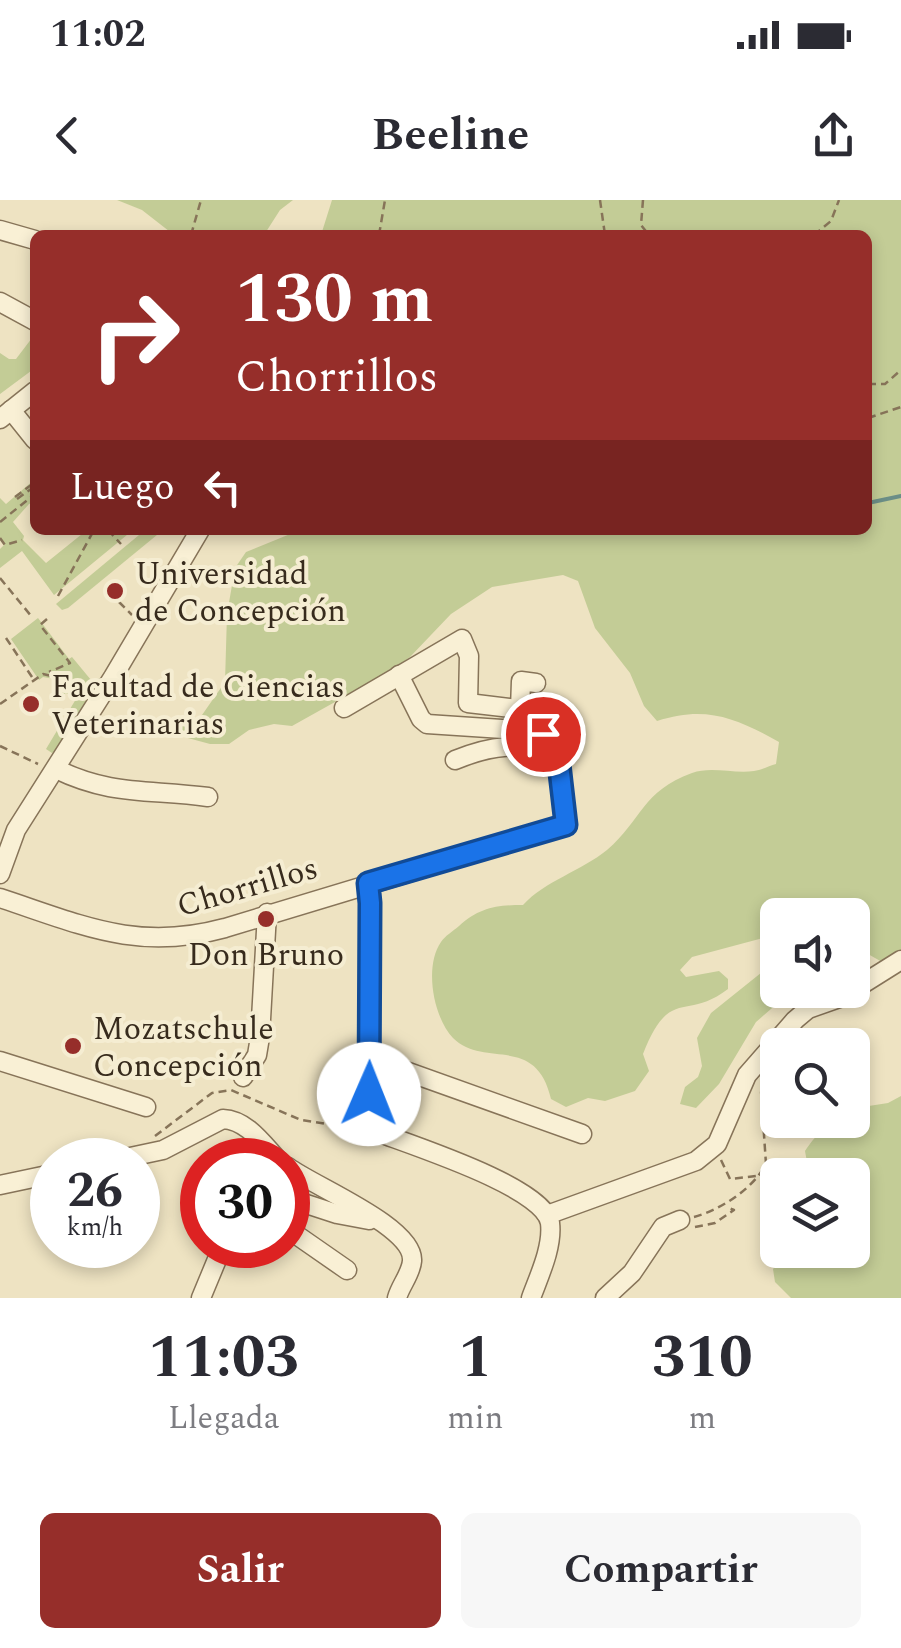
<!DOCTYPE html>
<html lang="es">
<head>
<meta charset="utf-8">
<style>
	body { margin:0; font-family:Spectral,serif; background:#f7f7f7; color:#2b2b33; height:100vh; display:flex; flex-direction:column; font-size:38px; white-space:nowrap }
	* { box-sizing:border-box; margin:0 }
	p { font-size:32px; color:#7c7c81 }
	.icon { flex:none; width:55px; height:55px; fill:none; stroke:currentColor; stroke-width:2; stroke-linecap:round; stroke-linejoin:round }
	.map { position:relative; height:1098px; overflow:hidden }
	.panel { display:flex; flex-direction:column; background:#fff; flex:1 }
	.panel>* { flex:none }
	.hud { position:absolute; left:30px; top:30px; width:842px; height:305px; border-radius:15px; box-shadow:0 5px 15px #0003; background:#962e2a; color:#fff; overflow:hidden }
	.fabs { position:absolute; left:760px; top:698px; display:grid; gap:20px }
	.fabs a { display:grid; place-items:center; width:110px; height:110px; border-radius:15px; background:#fff; box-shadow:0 5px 15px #0003; font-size:50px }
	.speed { position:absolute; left:30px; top:938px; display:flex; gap:20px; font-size:50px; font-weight:700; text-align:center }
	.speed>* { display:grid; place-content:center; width:130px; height:130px; border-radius:50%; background:#fff; box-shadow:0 5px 15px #0003; line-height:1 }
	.speed small { font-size:25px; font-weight:400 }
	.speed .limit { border:15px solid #d22; background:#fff; color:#111 }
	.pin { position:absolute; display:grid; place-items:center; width:85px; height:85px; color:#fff; margin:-42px; border:5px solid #fff; border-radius:50%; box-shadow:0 2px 10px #0007 }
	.me { position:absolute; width:110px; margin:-55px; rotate:1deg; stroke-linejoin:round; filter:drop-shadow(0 0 8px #0008) }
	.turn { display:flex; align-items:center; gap:35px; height:210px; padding:0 40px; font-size:45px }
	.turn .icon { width:130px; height:130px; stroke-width:2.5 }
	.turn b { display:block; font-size:70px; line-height:85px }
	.then { display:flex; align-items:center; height:95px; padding:0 40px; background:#0003; gap:20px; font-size:38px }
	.eta { display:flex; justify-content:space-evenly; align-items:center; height:170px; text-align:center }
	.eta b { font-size:60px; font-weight:700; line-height:70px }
	.primary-button { display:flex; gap:20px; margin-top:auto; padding:20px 40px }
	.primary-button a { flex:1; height:115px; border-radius:15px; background:#962e2a; color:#fff; font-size:40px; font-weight:700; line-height:115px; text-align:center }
	.primary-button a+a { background:#f7f7f7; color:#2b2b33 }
	.status { display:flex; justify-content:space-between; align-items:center; height:70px; padding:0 50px; background:#fff; direction:ltr }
	.status svg { height:28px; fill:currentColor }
	header { display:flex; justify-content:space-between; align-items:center; height:130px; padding:0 40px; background:#fff; font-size:45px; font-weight:700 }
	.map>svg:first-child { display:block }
	.green { fill:#c3cc96 }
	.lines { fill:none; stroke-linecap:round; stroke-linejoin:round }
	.stream { stroke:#6b8e87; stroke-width:4 }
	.minor-casing { stroke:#877459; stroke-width:21 }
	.path { stroke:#877459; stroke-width:2.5; stroke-dasharray:8 5; stroke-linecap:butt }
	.minor { stroke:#f9f0d5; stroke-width:18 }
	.route-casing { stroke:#114b97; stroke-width:25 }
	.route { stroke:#1a73e8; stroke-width:18 }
	.poi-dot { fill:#962e2a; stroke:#f5edd2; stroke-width:4 }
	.labels { text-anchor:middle; stroke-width:8; stroke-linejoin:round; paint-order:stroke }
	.poi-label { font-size:32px; fill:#372b1d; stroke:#f5edd2; text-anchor:start }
	.street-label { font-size:32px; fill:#372b1d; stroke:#f5edd2 }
</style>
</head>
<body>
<div class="status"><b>11:02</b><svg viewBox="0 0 49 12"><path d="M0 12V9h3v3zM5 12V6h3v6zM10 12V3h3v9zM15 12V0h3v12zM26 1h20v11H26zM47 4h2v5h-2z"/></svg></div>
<header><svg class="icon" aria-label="back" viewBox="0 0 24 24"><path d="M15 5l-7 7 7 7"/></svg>Beeline<svg class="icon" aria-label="share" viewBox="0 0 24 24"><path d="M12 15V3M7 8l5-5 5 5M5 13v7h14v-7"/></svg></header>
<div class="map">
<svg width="901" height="1098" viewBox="0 0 901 1098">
	<rect width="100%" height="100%" fill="#eee3c2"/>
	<g class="green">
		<polygon points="117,0 293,0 280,10 264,35 174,35 142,10"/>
		<path d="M332 0H901V754L882 762 868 754 853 753 852 715H778L777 750 771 739 763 738 692 757 680 770 686 777 719 771 728 779V789C685 822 670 785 643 854L649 871 635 891 605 901 588 898 566 907 551 899C536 833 484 869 453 838 433 817 424 766 441 742 445 736 453 731 459 726 479 708 496 705 523 705 545 681 581 671 607 650 642 620 642 591 692 573 711 566 734 574 754 571 761 570 769 566 776 564L779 542C736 518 706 505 657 521L644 506 630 473 595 428 578 381 563 375 492 387 451 414 410 457 394 469 292 526 274 524 249 530 229 544H210L162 531 178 528 202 515 225 482 227 414 235 368 246 352 300 330H868V35H321Z"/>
		<polygon points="35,134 35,168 0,194 0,153 9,159 16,159"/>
		<polygon points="35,279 35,302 29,304 13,322 24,336 23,340 46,363 87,330 133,330 54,395 22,351 0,368 0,349 4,345 0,340 0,298 6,304"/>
		<polygon points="145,330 163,330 68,408 62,410 56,404"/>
		<polygon points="38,418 69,459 72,457 91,480 103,478 59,550 52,553 46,549 76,499 66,493 60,497 59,487 54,479 43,477 39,480 11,439"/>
		<polygon points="777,760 778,790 793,790 756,822 719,884 696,908 680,904 685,887 698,877 702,866 697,838 711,813"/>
		<path d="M901 896V1098H791L775 1082 773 1069 790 1050H852L853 1026 856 1021 852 975H815L807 962 805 951C818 932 829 920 852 920L853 910 856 908 888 903Z"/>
	</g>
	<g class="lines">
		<polyline class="stream" points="868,303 901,296"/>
		<g class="minor-casing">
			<g id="minor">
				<polyline points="0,30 35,40"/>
				<polyline points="0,102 35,121"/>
				<polyline points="11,210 35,240"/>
				<polyline points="0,219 35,191"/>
				<polyline points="344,508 462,439 469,456 468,503 527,510"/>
				<polyline points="520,509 521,481 536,483"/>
				<path d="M455 560C491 545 521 542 558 554"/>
				<path d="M56 569C111 596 149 589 208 597"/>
				<polyline points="0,674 16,630 113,477 200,330"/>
				<path d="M367 683 371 703 369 929C404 943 544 986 550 1023 553 1047 539 1076 531 1098"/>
				<path d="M0 698C82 725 137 752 225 728L566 625 558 551 553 540 531 531 427 524 421 519 399 475"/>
				<polyline points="369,858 582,934"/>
				<polyline points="0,861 146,907"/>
				<polyline points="243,877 257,855 260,837 267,713"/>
				<path d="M116 960 163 950 223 919C247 920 263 944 278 960"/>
				<path d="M288 967C313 986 415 1027 412 1061 411 1074 400 1086 397 1098"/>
				<polyline points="0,985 52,974"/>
				<polyline points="288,998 337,1014 369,1020"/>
				<polyline points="547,1015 696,961 717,944 747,875 795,820 808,809 842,797 901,760"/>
				<polyline points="288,1029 347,1070"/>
				<polyline points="201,1098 223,1045"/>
				<polyline points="605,1098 632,1073 663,1027 680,1020"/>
			</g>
		</g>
		<g class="path">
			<polyline points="600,0 605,35"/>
			<polyline points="643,0 641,25 649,35"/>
			<polyline points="191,35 201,0"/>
			<polyline points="379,35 385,0"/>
			<polyline points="814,35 831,21 839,0"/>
			<polyline points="868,184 885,184 901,170"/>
			<polyline points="868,218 901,207"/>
			<polyline points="15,297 35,282"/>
			<polyline points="17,299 35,286"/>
			<polyline points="0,322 35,294"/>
			<polyline points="108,330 121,344"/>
			<polyline points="0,338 5,345 22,340"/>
			<polyline points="0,378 32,417"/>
			<polyline points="58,396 94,330"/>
			<polyline points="119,402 132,415"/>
			<polyline points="47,419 40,425 70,463 49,472"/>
			<polyline points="6,438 32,477"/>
			<polyline points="0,504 43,474 65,479 84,499"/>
			<polyline points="0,546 38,564"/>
			<polyline points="155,936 212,893 231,890 301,920 355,928"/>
			<polyline points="721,960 730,979 756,976"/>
			<path d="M694 1017C720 1010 753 989 766 964L761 891 777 864"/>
			<polyline points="695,1027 715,1023 734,1010 726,1007"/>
		</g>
		<use href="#minor" class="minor"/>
	</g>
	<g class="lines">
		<g class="route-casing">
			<polyline id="route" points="369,894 370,703 368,683 566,625 557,547 553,540 543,534"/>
		</g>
		<use href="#route" class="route"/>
	</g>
	<g class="poi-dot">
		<circle cx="115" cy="391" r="10"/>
		<circle cx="31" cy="504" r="10"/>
		<circle cx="266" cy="719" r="10"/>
		<circle cx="73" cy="846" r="10"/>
	</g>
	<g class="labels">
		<g class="poi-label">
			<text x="135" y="384">Universidad<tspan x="135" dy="37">de Concepción</tspan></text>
			<text x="51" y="497">Facultad de Ciencias<tspan x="51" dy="37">Veterinarias</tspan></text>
			<text x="266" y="765" text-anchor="middle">Don Bruno</text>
			<text x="93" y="839">Mozatschule<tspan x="93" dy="37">Concepción</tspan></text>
		</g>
		<g class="street-label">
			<text transform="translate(247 686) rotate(-16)" y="11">Chorrillos</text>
		</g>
	</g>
</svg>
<div class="fabs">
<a><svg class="icon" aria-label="sound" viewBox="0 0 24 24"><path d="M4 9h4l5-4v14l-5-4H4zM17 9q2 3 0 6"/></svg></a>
<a><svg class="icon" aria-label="search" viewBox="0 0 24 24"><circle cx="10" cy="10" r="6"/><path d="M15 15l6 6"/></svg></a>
<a><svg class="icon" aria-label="layers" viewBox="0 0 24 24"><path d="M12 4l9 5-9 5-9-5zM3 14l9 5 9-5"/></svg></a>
</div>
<div class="speed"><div>26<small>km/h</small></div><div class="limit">30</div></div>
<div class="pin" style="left:543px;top:534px;background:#d93025"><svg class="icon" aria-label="arrive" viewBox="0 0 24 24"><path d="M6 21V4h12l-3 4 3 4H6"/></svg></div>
<svg class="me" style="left:369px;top:894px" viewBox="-20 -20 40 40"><circle r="19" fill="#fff"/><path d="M0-13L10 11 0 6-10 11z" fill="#1a73e8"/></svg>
<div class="hud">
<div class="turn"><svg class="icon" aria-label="right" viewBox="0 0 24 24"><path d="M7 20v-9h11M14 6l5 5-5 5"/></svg><div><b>130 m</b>Chorrillos</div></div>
<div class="then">Luego<svg class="icon" aria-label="left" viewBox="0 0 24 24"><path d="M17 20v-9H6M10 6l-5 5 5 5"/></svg></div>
</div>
</div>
<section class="panel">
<div class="eta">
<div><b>11:03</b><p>Llegada</p></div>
<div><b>1</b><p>min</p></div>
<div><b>310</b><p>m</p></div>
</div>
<div class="primary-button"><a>Salir</a><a>Compartir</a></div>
</section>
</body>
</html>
